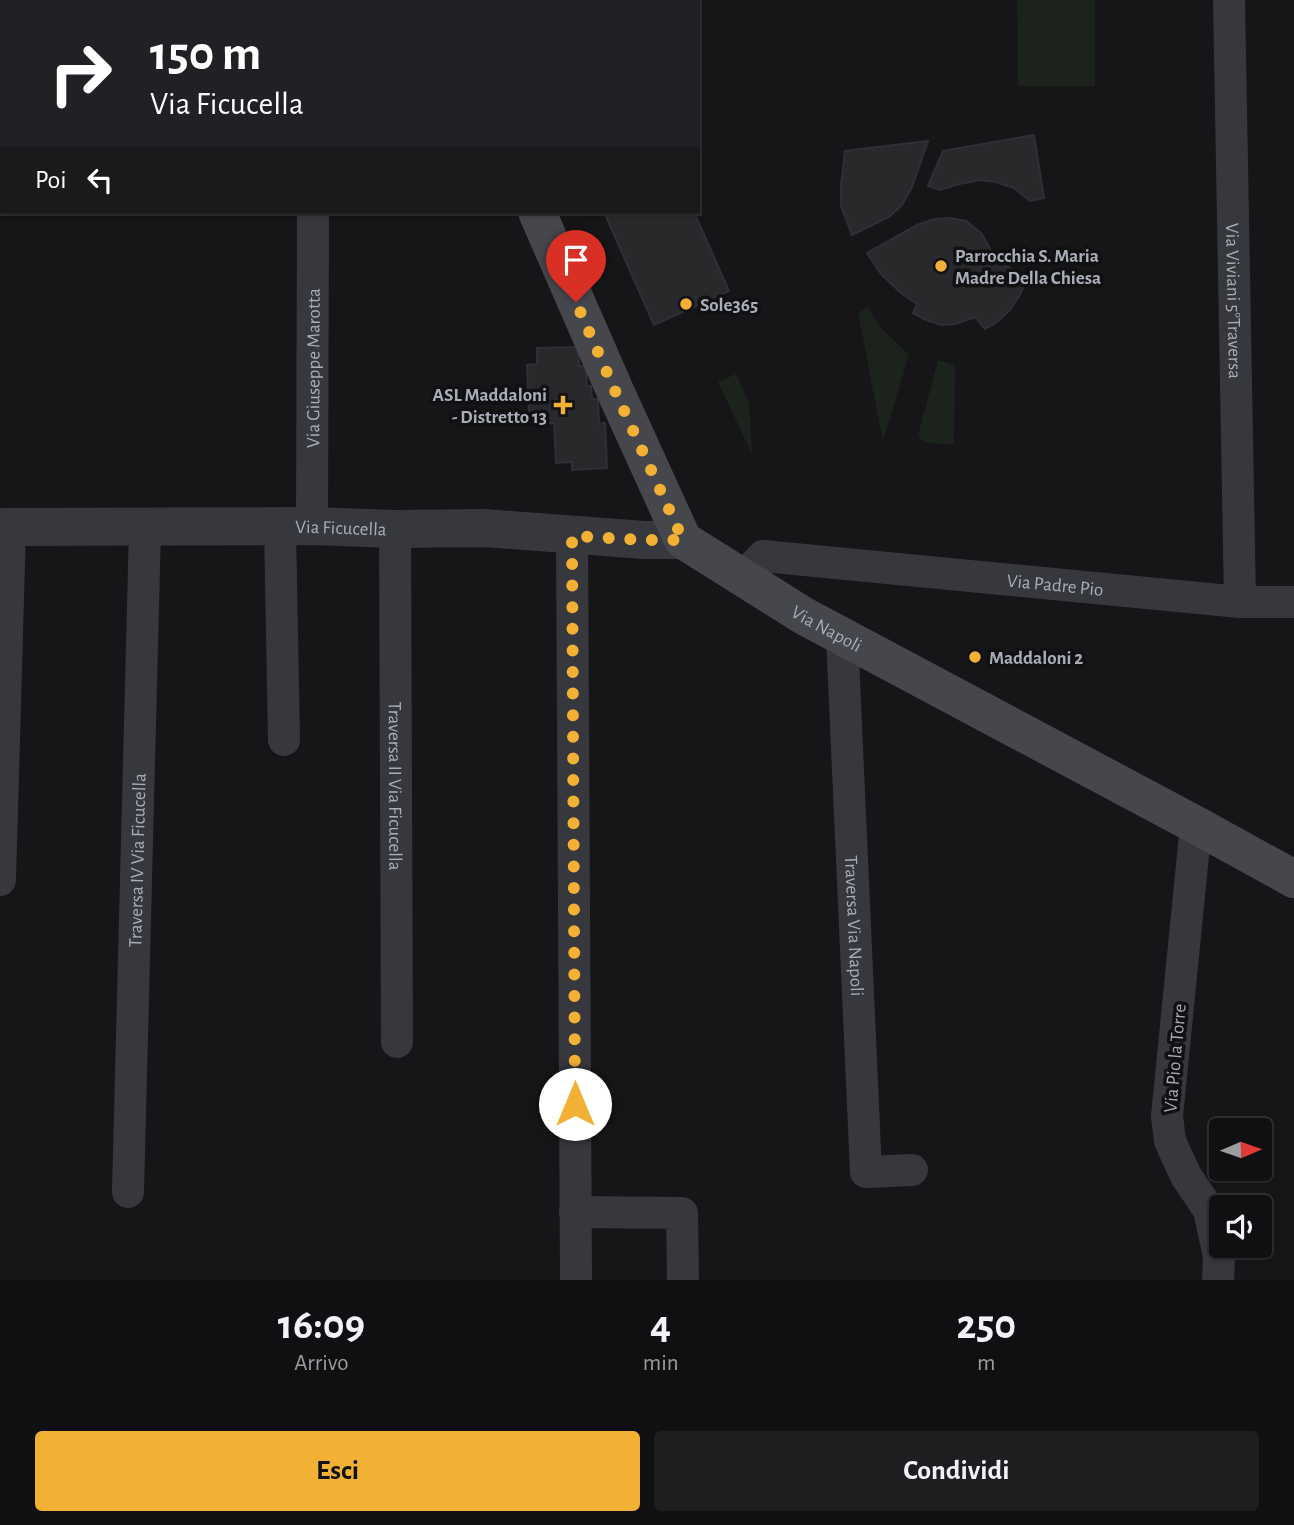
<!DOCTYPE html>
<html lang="it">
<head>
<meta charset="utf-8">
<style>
	body { margin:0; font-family:"Alegreya Sans",sans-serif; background:#1e1e20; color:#f1f3f6; height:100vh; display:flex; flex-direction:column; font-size:26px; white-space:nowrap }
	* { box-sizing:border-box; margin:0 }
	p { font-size:23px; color:#9c9d9f }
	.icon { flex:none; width:38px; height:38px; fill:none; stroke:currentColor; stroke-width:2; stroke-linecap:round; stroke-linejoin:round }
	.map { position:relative; height:1280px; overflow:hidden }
	.drawer { display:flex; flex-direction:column; background:#101012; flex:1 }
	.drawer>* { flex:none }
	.hud { position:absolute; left:0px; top:0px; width:700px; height:214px; box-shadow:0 2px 5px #0004,0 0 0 2px #303032; background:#202124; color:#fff; overflow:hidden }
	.needle { width:46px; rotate:88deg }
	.tools { position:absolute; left:1209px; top:1118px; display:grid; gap:14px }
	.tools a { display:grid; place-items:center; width:63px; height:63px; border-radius:7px; background:#101012; box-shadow:0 2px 5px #0004,0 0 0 2px #303032; font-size:35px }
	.pin { position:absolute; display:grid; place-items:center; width:60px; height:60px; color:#fff; margin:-72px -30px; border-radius:50% 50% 50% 0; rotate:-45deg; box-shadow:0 0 7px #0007 }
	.pin .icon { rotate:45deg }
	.me { position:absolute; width:77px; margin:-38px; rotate:0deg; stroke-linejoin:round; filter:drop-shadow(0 0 5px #0008) }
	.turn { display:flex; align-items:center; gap:24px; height:147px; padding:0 35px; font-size:32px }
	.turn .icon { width:91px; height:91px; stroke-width:2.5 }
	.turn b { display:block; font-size:49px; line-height:60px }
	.then { display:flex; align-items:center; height:66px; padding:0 35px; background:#0003; gap:14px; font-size:26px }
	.eta { display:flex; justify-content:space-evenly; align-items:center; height:119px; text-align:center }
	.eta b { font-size:42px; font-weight:700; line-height:49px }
	.action { display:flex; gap:14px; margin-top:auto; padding:14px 35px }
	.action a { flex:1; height:80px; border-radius:7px; background:#f2b134; color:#111; font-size:28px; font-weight:700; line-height:80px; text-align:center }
	.action a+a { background:#1e1e20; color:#f1f3f6 }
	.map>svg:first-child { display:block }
	.green { fill:#1c231d }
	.building { fill:#29292c; stroke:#303034; stroke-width:2 }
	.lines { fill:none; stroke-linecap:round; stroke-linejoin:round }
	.minor { stroke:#37383d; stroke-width:32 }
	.tertiary { stroke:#37383d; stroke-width:38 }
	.secondary { stroke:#45474d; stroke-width:38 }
	.route { stroke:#f2b134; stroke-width:12; stroke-dasharray:0 21.6 }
	.poi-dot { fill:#f2b134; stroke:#111113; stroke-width:2.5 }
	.labels { text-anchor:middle; stroke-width:7; stroke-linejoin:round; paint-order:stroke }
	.poi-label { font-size:19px; font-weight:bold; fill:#a8adb8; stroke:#111113; text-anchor:start }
	.street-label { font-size:19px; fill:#a8adb8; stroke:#111113 }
</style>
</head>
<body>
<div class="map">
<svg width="1294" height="1280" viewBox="0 0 1294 1280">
	<rect width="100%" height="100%" fill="#161618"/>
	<g class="green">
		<polygon points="1017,0 1095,0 1095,86 1018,86"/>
		<polygon points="867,307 882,329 909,355 883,441 858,313"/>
		<path d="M938 360 955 365 954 444C942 444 926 446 918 436Z"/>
		<polygon points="736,374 749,402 752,454 718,382"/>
	</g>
	<g class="building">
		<polygon points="1034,135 1044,198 1030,201 1014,188 996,182 980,180 959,184 940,190 928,186 943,151"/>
		<polygon points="928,141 912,187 902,205 889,217 852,235 841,206 841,185 845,151"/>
		<polygon points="604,212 694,212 729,291 654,325"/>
		<polygon points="950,218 966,221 981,233 995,257 1026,280 1021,293 1010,310 997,322 985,329 975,317 955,324 941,325 924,319 913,313 917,304 902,294 881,274 867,253 917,225 934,219"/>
		<polygon points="578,347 579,366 586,366 587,386 591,386 592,399 598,399 599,424 605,423 607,468 572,470 572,462 556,463 554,423 535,424 535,411 529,412 527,365 537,364 537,348"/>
	</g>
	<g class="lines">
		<g class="minor">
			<polyline points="300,0 350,2"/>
			<path id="s1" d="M1229 0 1240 602"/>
			<polyline points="0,184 2,184"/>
			<path id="s2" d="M312 526 313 212"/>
			<polyline points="280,527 284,740"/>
			<path id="s3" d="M395 529 397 1042"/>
			<polyline points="572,536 576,1280"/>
			<path id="s4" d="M742 578 763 556 1240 602H1294"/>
			<path id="s5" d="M842 636 866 1172 912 1170"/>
			<polyline points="1196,825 1167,1116 1170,1141 1186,1176 1209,1210 1219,1256 1218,1280"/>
			<polyline points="0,880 10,528"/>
			<path id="s6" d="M128 1192 145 528"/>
			<polyline points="575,1212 682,1213 683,1280"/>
		</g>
		<path class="tertiary" id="s7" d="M0 527 312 526 395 529 484 528 644 540H683"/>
		<g class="secondary">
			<polyline points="448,0 449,2"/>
			<path id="s8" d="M537 212 616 393 683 540 804 616 1196 825 1294 879"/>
		</g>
	</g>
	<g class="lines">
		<polyline class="route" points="575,1104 572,536 644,540 683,540 616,393 576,302"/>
	</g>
	<g class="poi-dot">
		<circle cx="941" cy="266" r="7"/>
		<circle cx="686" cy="304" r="7"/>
		<path d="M559.5 394.5h7v7h7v7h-7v7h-7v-7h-7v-7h7z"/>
		<circle cx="975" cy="657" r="7"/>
	</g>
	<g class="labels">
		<g class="poi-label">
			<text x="955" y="262">Parrocchia S. Maria<tspan x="955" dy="22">Madre Della Chiesa</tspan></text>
			<text x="700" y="311">Sole365</text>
			<text x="547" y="401" text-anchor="end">ASL Maddaloni<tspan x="547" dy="22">- Distretto 13</tspan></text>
			<text x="989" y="664">Maddaloni 2</text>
		</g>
		<g class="street-label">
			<text dy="7" stroke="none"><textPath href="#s1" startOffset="301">Via Viviani 5°Traversa</textPath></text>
			<text dy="7" stroke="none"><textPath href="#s2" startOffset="158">Via Giuseppe Marotta</textPath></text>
			<text dy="7" stroke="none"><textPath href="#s7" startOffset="341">Via Ficucella</textPath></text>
			<text dy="7" stroke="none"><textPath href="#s4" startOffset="324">Via Padre Pio</textPath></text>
			<text dy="7" stroke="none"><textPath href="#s8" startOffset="528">Via Napoli</textPath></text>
			<text dy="7" stroke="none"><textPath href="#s3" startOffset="257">Traversa II Via Ficucella</textPath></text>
			<text dy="7" stroke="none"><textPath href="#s6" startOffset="332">Traversa IV Via Ficucella</textPath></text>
			<text dy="7" stroke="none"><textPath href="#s5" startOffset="290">Traversa Via Napoli</textPath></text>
			<text transform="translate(1174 1058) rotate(-85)" y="7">Via Pio la Torre</text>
		</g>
	</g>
</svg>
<div class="tools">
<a><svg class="needle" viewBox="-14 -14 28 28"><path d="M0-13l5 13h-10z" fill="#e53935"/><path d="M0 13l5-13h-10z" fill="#9c9d9f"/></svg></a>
<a><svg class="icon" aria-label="sound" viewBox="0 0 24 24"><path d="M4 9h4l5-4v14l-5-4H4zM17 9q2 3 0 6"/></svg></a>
</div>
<div class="pin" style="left:576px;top:302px;background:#d93025"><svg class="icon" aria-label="arrive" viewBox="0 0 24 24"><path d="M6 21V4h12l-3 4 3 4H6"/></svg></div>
<svg class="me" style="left:575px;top:1104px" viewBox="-20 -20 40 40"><circle r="19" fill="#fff"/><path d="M0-13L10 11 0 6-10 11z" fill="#f2b134"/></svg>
<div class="hud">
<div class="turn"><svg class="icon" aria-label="right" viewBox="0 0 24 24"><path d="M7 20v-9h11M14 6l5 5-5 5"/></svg><div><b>150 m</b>Via Ficucella</div></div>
<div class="then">Poi<svg class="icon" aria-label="left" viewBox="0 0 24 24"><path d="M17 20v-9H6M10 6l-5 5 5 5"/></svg></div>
</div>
</div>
<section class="drawer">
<div class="eta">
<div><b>16:09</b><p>Arrivo</p></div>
<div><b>4</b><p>min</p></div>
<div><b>250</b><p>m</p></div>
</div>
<div class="action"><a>Esci</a><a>Condividi</a></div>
</section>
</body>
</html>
